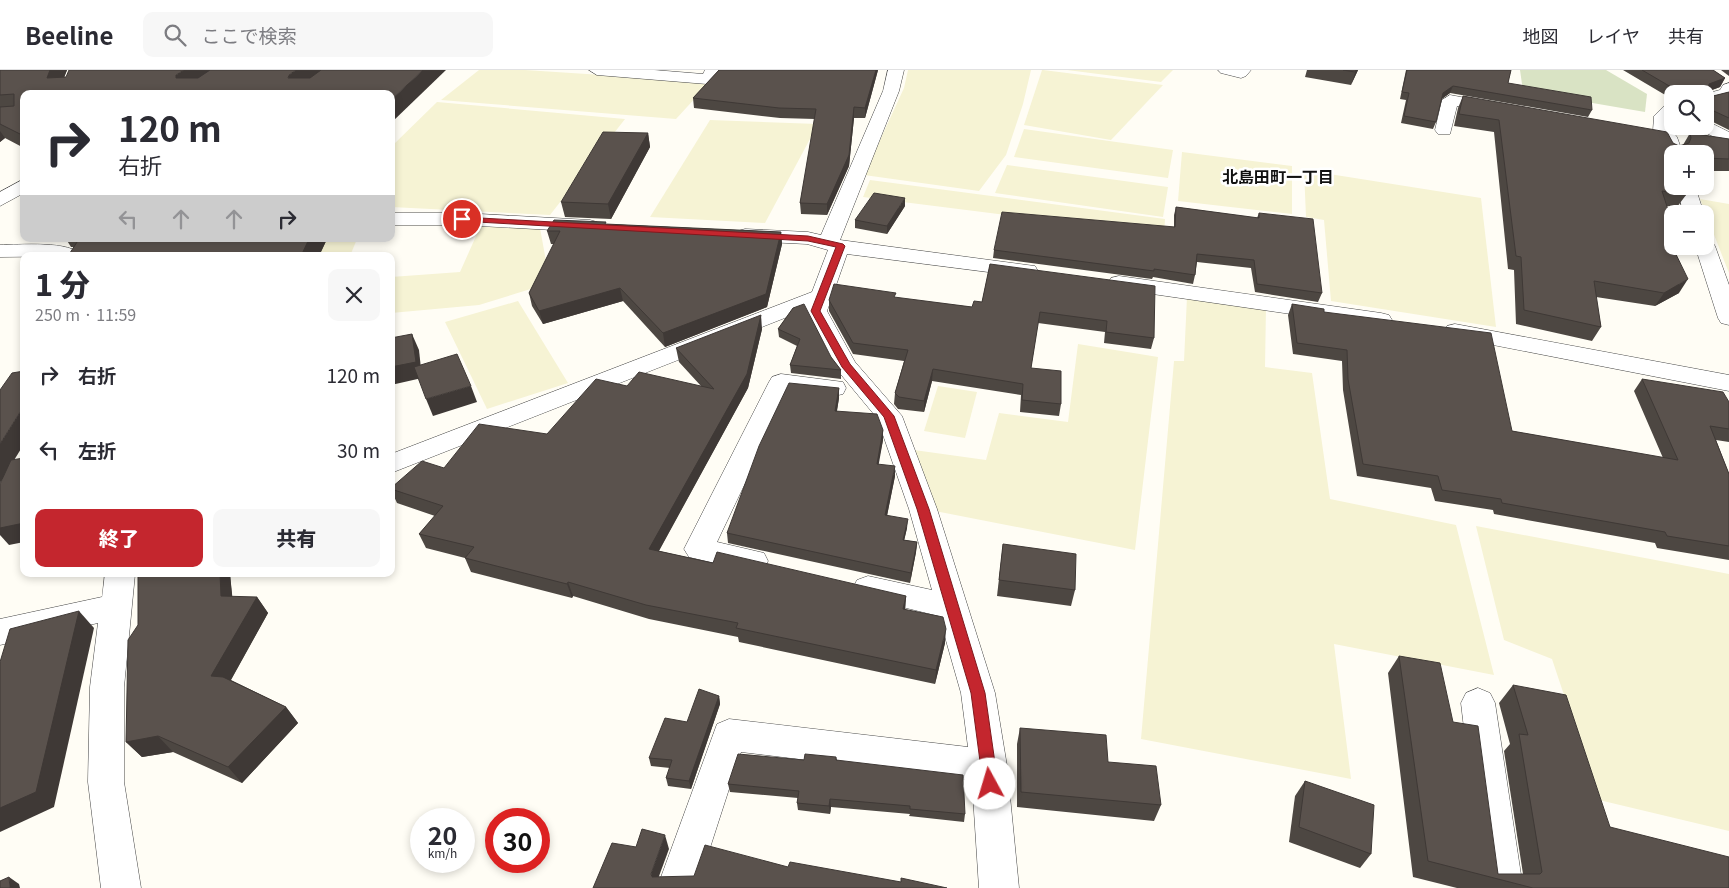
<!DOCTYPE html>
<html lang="ja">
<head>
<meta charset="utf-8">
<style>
	body { margin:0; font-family:Georgia,"Noto Sans JP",serif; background:#f7f7f7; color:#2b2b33; height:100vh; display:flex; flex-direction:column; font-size:19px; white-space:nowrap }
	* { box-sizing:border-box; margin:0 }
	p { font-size:16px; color:#7c7c81 }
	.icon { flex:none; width:28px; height:28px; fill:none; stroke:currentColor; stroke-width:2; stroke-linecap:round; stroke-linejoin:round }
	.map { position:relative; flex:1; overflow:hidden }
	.drawer { position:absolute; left:20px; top:182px; width:375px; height:325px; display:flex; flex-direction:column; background:#fff; border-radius:10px; box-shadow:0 2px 8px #0003 }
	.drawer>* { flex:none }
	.top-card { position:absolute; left:20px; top:20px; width:375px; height:152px; border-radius:10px; box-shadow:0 2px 8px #0003; background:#fff; color:#2b2b33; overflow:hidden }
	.controls { position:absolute; left:1664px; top:15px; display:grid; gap:10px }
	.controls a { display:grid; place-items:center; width:50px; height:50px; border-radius:10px; background:#fff; box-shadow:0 2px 8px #0003; font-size:25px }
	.speed { position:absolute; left:410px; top:738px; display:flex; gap:10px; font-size:25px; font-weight:700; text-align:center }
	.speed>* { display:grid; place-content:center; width:65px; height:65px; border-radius:50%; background:#fff; box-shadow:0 2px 8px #0003; line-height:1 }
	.speed small { font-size:12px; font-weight:400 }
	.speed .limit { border:8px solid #d22; background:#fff; color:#111 }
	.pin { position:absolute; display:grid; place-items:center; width:42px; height:42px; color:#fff; margin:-21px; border:2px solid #fff; border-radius:50%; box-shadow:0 1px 5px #0007 }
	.me { position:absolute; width:55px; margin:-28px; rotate:354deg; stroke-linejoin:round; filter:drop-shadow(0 0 4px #0008) }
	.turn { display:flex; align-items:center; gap:18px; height:105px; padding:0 15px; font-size:22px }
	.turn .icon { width:65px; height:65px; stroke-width:2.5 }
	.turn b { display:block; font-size:35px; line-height:42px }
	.lanes { display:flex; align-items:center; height:48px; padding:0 15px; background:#0003; justify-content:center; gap:25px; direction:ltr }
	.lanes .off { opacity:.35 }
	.round { display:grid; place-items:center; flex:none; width:52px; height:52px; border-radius:10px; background:#f7f7f7 }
	.summary { display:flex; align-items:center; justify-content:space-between; height:85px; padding:0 15px }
	h1 { font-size:30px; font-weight:800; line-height:38px }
	.button { display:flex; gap:10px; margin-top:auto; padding:10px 15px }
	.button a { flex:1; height:58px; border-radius:10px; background:#c4262e; color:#fff; font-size:20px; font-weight:800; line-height:58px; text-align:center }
	.button a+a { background:#f7f7f7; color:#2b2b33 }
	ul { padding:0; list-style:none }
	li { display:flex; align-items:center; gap:15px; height:75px; padding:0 15px }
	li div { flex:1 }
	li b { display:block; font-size:19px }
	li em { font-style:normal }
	header { display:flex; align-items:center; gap:30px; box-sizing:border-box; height:70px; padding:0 25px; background:#fff; border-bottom:1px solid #e1e1e2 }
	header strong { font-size:24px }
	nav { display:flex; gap:28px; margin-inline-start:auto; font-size:18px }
	.search { width:350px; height:45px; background:#f7f7f7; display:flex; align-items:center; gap:12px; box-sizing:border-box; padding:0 18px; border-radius:10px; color:#7c7c81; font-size:19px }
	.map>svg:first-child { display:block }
	.farmland { fill:#f6f3d4 }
	.cemetery { fill:#d9e3c4 }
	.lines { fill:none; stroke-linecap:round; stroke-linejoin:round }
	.minor-casing { stroke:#444; stroke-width:1 }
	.minor { fill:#fff; fill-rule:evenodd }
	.wall { fill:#4d4742 }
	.shaded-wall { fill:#3f3936 }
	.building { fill:#5a524d; stroke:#3f3936 }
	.route { fill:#c4262e; stroke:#7f191e }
	.labels { text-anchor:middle; stroke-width:5; stroke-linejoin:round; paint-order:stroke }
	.far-neighbourhood-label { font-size:16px; font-weight:bold; fill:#111; stroke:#fff }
</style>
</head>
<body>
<header>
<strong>Beeline</strong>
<div class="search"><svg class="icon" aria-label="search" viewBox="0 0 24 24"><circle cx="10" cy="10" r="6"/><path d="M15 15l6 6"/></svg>ここで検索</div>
<nav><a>地図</a><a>レイヤ</a><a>共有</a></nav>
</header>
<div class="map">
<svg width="1729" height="818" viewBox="0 0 1729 818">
	<rect width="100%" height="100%" fill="#fffdf5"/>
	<g class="farmland">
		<polygon points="479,0 525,0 710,12 676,49 441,30"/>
		<polygon points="908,0 1031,0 1023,34 1006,85 979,121 864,105 904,18"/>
		<polygon points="1042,0 1043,0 1163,15 1111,70 1024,55"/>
		<polygon points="1067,0 1173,0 1161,12"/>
		<polygon points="437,32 625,49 550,145 391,137 391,77"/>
		<polygon points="710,50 818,54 765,153 650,147"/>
		<polygon points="1024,59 1173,80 1168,108 1014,87"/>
		<polygon points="1182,82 1292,96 1292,144 1178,131"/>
		<polygon points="1007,95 1168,117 1163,147 995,123"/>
		<polygon points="1304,100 1481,128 1496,257 1331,231 1324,150 1306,147"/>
		<polygon points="870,110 1165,149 1164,165 863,127"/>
		<polygon points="1700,129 1729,134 1729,203"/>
		<polygon points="481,155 540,158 550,213 479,235 391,243 391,207 460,202"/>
		<polygon points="326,169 357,169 350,186 318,186"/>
		<polygon points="1187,227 1266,237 1265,297 1312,303 1330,429 1456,455 1494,605 1334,574 1351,709 1141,669 1174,291 1184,291"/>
		<polygon points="518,231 568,313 487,339 445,252"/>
		<polygon points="1078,274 1158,287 1135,480 935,441 914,380 986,390 999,343 1068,352"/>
		<polygon points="938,316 977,322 965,368 924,361"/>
		<polygon points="1476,456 1729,504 1729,761 1599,730 1552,589 1504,570"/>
	</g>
	<polygon class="cemetery" points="1520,0 1606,0 1647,24 1645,42 1523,21"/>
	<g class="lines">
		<g class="minor-casing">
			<g id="minor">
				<polygon points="589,0 654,0 703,4 705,0 721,0 713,12 707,14 597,5"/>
				<polygon points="888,0 904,0 899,21 840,170 1027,195 1035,196 1038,201 1035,206 1027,207 847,184 827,241 855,292 902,346 937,439 995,623 1007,696 1019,818 979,818 972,710 741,682 697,818 657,818 717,654 729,649 968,677 961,623 939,546 857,526 853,518 857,510 868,506 932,520 909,439 877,348 833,295 805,240 391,403 391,384 812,222 828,180 807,174 745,171 738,169 735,165 738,161 745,159 808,162 821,165 883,21"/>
				<polygon points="1218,0 1251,0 1246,6 1241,8 1221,3"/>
				<polygon points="1729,13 1729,27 1705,34 1705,24 1720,20 1723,15"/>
				<polygon points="1450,25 1498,34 1504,35 1506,39 1504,43 1498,44 1457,36 1450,64 1438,64 1435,60 1442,30"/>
				<path d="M1672 33 1671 60 1677 67 1683 84H1672V89C1664 87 1659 69 1653 61L1654 46 1666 34Z"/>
				<polygon points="1705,50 1729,62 1729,75 1699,59 1697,56 1705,56"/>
				<polygon points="24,109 24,123 0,136 0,122"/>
				<polygon points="1676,116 1695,116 1704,144 1684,144"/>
				<polygon points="391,143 462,143 590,150 597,152 600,156 597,160 590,162 462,155 391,155"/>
				<polygon points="1705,170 1712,172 1715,176 1729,215 1729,255 1721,253 1718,248 1695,176 1705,176"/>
				<path d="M0 175C18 175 72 170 82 186L0 187Z"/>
				<polygon points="1119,206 1381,243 1389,245 1392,250 1389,255 1381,257 1111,218 1108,213 1111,208"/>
				<polygon points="1455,254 1729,305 1729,321 1447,266 1443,261 1447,256"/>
				<polygon points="781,304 843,312 846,318 843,324 834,326 789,321 717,472 764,483 768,491 764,499 753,502 689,487 684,479 769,312 772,307"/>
				<polygon points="105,504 135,504 124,617 124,712 141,818 101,818 88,712 90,617 98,553 0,575 0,549 102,527"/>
				<polygon points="1478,618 1490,623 1495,633 1523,818 1483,818 1461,633 1466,623"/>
			</g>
		</g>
		<use href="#minor" class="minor"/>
	</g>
	<g class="wall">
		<polygon points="0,0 67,0 64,7 391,24 24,24 24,78 5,68 0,72"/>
		<polygon points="719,0 878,0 865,48 854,48 849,96 827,145 801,144 800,133 815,49 780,48 694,38 693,28"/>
		<polygon points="1307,0 1358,0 1351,15 1305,7"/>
		<polygon points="1406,0 1511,0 1508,13 1592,40 1588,47 1450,23 1442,29 1436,52 1433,59 1401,53 1406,30 1400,29"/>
		<polygon points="1623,0 1713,0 1725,8 1720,17 1709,21 1709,27 1729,22 1729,60 1705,48 1705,24 1672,24 1672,29"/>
		<polygon points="1721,0 1729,0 1729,6"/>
		<polygon points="1463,26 1679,76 1683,75 1690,63 1729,69 1729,101 1705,101 1705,84 1672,84 1672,116 1686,125 1677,137 1667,136 1672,152 1672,176 1676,176 1674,180 1679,223 1655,236 1596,227 1601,257 1592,271 1516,254 1514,200 1508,199 1494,62 1454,56 1458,38"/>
		<polygon points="648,63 650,77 611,149 565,147 561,132"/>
		<polygon points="905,136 887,164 855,158 855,150"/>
		<polygon points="1176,137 1257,148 1259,143 1322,223 1318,232 1255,222 1251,198 1197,192 1195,205 1193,214 1153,207 1152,209 993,188 994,180 1174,157 1174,145"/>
		<polygon points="606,154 781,162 782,174 767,237 665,277 623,231 543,254 532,236 529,223 554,174 551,174 547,161"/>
		<polygon points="66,169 327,169 319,186 73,177 71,177"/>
		<polygon points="990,194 1154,268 1151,279 1104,273 1105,262 1038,253 1031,298 1061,334 1059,346 1020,342 1021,325 932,311 924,342 898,339 894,334 895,323 904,291 853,284 829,241 829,230 896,228 972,237 982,232"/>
		<polygon points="1292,234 1324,242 1512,361 1663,388 1634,321 1642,309 1729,332 1729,372 1716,370 1729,404 1729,490 1657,478 1655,473 1494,444 1493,440 1435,431 1431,418 1357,406 1343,320 1342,291 1293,284 1288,245"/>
		<polygon points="793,238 841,300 841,309 791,303 790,295 797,276 779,267 778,259"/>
		<polygon points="762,259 748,318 659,481 713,493 906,526 905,540 945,573 935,614 739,572 738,567 649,549 573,526 572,528 471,502 465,488 426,478 419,464 435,446 397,433 391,420 391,418 444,398 547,364 627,316 701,316 679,292 676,278"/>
		<polygon points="839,318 839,328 837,341 883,360 883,370 878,394 895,406 887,446 907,458 904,470 917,472 916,482 910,513 728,473 727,463"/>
		<polygon points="1003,474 1075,520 1071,536 997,526"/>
		<polygon points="138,504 230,504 232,527 257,527 268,543 231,610 286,637 298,653 242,713 173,682 142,687 126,672 138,555"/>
		<polygon points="1399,586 1453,652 1498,804 1523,804 1504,681 1510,674 1499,633 1513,615 1610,757 1729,818 1457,818 1413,807 1388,603"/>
		<polygon points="719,626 720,634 691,719 668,716 666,708 670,698 651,696 649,688 687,652"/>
		<polygon points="1020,658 1108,692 1161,735 1154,751 1017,737 1017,674"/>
		<polygon points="836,687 837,690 965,744 964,752 909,746 910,744 831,737 830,744 798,740 797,733 798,728 730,722 728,714 804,690"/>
		<polygon points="1305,711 1371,784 1360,798 1289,772 1295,726"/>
	</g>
	<g class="shaded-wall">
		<polygon points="50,0 67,0 58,24 47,8"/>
		<polygon points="184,0 217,0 185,22 176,8 176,5"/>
		<polygon points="296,0 325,0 296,24 288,8 289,5"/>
		<polygon points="423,0 446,0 391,53 391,30"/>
		<polygon points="876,0 878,0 865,48 865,38"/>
		<polygon points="1356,0 1358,0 1351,15"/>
		<polygon points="1725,8 1720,17 1704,23 1709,14"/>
		<polygon points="1453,16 1450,23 1440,30 1443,23"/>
		<polygon points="854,37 854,48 849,96 827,145 827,134"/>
		<polygon points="0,61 5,68 0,72"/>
		<polygon points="648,63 650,77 611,149 608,134"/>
		<polygon points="905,128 905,136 887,164 887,156"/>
		<polygon points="781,162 782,174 767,237 665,277 663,263"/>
		<polygon points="309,169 327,169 319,186 301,186"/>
		<polygon points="1688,209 1679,223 1655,236 1664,223"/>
		<polygon points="620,218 623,231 543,254 539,241"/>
		<polygon points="761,245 762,259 748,318 652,493 649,479"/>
		<polygon points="412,264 419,280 422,308 391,315 391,297"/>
		<polygon points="933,299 932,311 924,342 924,331"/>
		<polygon points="471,316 477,332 433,346 426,329"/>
		<polygon points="839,318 839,328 835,351 835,341"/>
		<polygon points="24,336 24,374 0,413 0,374"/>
		<polygon points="883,360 883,370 877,404 877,394"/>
		<polygon points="895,396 895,406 885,455 885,445"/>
		<polygon points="0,447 24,453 24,472 9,475 0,465"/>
		<polygon points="908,449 907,458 902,480 903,470"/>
		<polygon points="917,472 916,482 910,513 911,503"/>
		<polygon points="220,504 230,504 234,543 221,526"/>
		<polygon points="568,512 573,526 572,528 567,514"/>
		<polygon points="906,526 905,540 903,539"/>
		<polygon points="257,527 268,543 224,622 211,606"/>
		<polygon points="79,541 94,558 54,737 0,762 0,738"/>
		<polygon points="946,559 945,573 935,614 936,600"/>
		<polygon points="719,626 720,634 691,719 689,711"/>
		<polygon points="286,637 298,653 242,713 228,697"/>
		<polygon points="158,666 173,682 142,687 126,672"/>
		<polygon points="830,729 831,737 830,744 829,736"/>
		<polygon points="665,765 669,779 655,817 651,804"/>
		<polygon points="9,807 19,814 20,818 10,818"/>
	</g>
	<g class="building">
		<polygon points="0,0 50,0 47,8 66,7 69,0 184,0 176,5 176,8 198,8 210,0 296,0 289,5 288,8 310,8 321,0 423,0 391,30 391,24 199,24 148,22 146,24 24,24 24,66 0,54 0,37 14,36 14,24 0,25"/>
		<polygon points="719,0 876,0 865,38 854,37 849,85 827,134 800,133 816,39 779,38 693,28"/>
		<polygon points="1343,0 1356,0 1355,2"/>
		<polygon points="1407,0 1511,0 1508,13 1591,27 1592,40 1453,16 1443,23 1436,52 1404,46 1409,23 1402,22"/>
		<polygon points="1642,0 1713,0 1725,8 1709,14 1709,27 1729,22 1729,48 1705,37 1705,24 1683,24"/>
		<polygon points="1463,26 1667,62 1673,73 1679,76 1689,73 1691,68 1690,63 1729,69 1729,89 1705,88 1705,84 1672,84 1672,88 1666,88 1672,99 1672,116 1681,116 1686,125 1662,121 1672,152 1672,171 1669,170 1688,209 1664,223 1594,211 1601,257 1524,240 1521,187 1516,186 1499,50 1459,44"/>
		<polygon points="603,62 648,63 608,134 561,132"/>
		<polygon points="874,123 905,128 887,156 855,150"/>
		<polygon points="1176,137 1259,148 1259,143 1313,149 1322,223 1257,214 1254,190 1197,184 1195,205 1154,199 1154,201 994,180 1002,142 1175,157"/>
		<polygon points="554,150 606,152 605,154 781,162 766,224 663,263 620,218 539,241 529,223 560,161 547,161"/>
		<polygon points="79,169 309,169 301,186 68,186"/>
		<polygon points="990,194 1155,216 1154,268 1106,262 1107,251 1040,242 1031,298 1061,301 1061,334 1022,330 1023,314 933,299 924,331 899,327 895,323 908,280 853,273 829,230 834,214 896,223 894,227 972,237 974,231 982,232"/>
		<polygon points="804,234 831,287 841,300 790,295 800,269 778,259 793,238"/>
		<polygon points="1292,234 1324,239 1324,242 1491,263 1512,361 1678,390 1642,309 1723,322 1729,332 1729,359 1710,356 1729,404 1729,476 1667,466 1665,462 1502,433 1501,429 1442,420 1438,406 1363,394 1348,309 1347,280 1297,273"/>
		<polygon points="761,245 747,304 649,479 713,493 717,482 906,526 903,539 943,547 946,559 936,600 736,558 738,553 646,535 568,512 567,514 465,488 474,477 419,464 443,436 391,419 391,418 422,391 444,398 479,354 547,364 596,309 627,316 639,302 714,319 676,278"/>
		<polygon points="412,264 416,292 391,297 391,268"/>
		<polygon points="457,284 471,316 426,329 414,297"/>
		<polygon points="24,301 24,336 0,374 0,320 12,303"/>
		<polygon points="789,313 839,318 835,341 877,344 883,360 877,394 895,396 885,445 908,449 903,470 917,472 911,503 727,463 759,376"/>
		<polygon points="24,388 24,453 0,458 0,414 11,390"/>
		<polygon points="1003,474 1076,484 1075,520 999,510"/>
		<polygon points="138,504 220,504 221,526 257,527 211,606 223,607 286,637 228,697 158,666 126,672 128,570 138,555"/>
		<polygon points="79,541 36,722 0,738 0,592 10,559"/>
		<polygon points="1399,586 1440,593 1453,652 1478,656 1498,804 1540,804 1542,802 1519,664 1528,665 1513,615 1566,625 1610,757 1729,787 1729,818 1533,818 1428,791"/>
		<polygon points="699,619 719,626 689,711 666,708 672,690 649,688 665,648 687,652"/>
		<polygon points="1020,658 1106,665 1108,692 1156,696 1161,735 1021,722"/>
		<polygon points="738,684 804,690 805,684 836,687 836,690 963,705 965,744 910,739 910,736 830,729 829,736 797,733 799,721 728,714"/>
		<polygon points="1305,711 1374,735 1371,784 1299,757"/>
		<polygon points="642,759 665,765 651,804 652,807 694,806 705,775 788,797 790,792 901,812 901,808 947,818 593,818 612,773 636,777"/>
		<polygon points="9,807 10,818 0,818 0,811"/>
	</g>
	<polygon class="route" points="462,147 808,166 843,174 845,176 820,241 850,294 894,346 929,439 985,623 998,714 996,719 990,721 985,719 983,714 971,623 917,439 884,347 842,297 811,241 836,177 808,171 460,151 460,148"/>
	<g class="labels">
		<g class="far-neighbourhood-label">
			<text x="1278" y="113">北島田町一丁目</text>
		</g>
	</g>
</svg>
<div class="controls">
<a><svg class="icon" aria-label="search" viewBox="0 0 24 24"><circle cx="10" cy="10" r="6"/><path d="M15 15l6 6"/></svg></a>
<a>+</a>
<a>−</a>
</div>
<div class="speed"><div>20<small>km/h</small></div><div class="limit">30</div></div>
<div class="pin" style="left:462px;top:149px;background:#d93025"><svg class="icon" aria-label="arrive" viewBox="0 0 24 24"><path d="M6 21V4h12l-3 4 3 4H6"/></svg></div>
<svg class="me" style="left:990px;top:714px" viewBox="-20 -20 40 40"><circle r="19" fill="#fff"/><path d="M0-13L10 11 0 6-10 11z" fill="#c4262e"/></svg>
<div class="top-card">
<div class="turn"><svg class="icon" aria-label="right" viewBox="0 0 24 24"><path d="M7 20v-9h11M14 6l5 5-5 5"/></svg><div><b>120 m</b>右折</div></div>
<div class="lanes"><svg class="icon off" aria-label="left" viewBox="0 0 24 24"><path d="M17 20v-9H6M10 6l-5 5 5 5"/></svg><svg class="icon off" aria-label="ahead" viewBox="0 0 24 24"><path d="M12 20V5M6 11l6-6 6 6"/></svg><svg class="icon off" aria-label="ahead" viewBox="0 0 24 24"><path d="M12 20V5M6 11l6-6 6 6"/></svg><svg class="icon" aria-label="right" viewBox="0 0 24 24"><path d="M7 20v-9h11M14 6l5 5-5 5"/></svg></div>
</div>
<section class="drawer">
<div class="summary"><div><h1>1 分</h1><p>250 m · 11:59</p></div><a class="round"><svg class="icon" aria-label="close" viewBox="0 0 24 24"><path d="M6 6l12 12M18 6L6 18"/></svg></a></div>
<ul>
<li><svg class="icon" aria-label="right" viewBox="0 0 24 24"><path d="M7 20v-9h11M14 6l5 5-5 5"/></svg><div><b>右折</b></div><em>120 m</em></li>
<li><svg class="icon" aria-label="left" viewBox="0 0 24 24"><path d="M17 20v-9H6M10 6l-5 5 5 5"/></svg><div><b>左折</b></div><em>30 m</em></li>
</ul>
<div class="button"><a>終了</a><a>共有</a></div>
</section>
</div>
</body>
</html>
